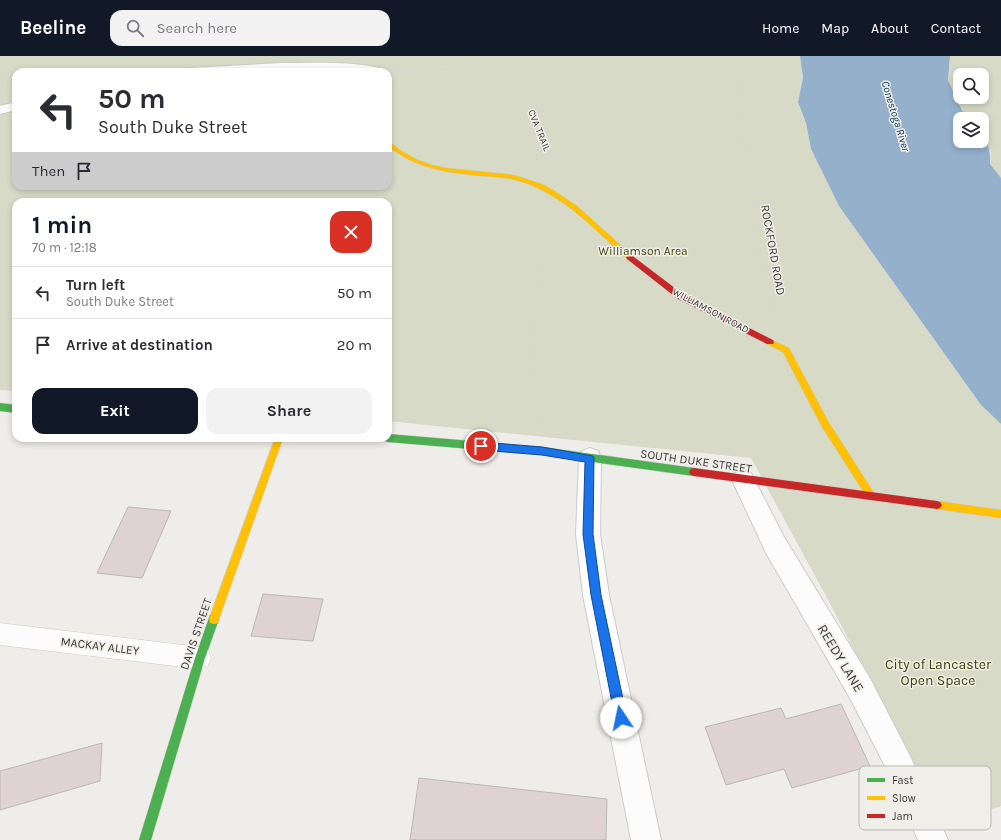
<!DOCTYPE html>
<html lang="en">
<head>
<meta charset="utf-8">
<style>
	body { margin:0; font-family:Karla,sans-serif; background:#f2f2f3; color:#2b2b33; height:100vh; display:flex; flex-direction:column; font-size:15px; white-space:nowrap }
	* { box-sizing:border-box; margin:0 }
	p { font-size:13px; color:#7c7c81 }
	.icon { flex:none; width:22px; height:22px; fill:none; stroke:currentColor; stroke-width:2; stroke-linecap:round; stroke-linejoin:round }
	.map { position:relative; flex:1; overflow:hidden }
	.details { position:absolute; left:12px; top:142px; width:380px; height:244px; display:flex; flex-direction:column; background:#fff; border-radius:12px; box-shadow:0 2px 6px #0003 }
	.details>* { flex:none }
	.banner { position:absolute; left:12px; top:12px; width:380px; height:122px; border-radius:12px; box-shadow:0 2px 6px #0003; background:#fff; color:#2b2b33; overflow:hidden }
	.tools { position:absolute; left:953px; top:12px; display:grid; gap:8px }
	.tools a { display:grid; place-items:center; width:36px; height:36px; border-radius:8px; background:#fff; box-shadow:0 2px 6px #0003; font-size:20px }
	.pin { position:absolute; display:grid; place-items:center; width:34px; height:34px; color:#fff; margin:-17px; border:2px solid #fff; border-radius:50%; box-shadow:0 1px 4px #0007 }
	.me { position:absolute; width:44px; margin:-22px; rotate:349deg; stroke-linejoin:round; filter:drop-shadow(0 0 3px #0008) }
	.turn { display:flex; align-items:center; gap:14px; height:84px; padding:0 20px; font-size:18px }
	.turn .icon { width:52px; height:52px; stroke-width:2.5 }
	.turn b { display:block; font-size:28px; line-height:34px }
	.then { display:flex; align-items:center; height:38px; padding:0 20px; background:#0003; gap:8px; font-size:15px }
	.round { display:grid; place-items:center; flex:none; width:42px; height:42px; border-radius:12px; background:#f2f2f3 }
	.overview { display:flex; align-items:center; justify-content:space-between; height:68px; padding:0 20px }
	h1 { font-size:24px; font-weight:700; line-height:30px; color:#111827 }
	.primary-button { display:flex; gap:8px; margin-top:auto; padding:8px 20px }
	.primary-button a { flex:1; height:46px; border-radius:12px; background:#111827; color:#fff; font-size:16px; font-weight:700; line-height:46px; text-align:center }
	.primary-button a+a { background:#f2f2f3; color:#2b2b33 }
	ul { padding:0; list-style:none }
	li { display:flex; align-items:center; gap:12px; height:52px; padding:0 20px; border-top:1px solid #e1e1e2 }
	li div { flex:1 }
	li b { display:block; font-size:15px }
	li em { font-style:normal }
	header { display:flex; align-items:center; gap:24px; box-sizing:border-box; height:56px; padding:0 20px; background:#111827; color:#fff }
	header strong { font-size:19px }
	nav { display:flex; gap:22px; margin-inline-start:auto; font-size:14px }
	.search { width:280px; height:36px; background:#f2f2f3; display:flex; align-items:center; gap:10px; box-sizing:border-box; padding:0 14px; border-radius:12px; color:#7c7c81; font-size:15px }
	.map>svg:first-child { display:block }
	.green { fill:#d6dac6; fill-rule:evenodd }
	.water { fill:#95b0cb }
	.building { fill:#ded2d4; stroke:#bab8b7 }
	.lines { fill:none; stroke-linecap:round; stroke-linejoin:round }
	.lane-casing { stroke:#cccbc8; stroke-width:1 }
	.street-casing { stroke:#cccbc8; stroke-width:2 }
	.fast-casing { stroke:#cccbc8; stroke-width:1 }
	.slow-casing { stroke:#cccbc8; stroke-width:1 }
	.jam-casing { stroke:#cccbc8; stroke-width:1 }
	.path-far1 { stroke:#dad9d9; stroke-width:2; stroke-dasharray:1.5 2; stroke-linecap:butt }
	.path { stroke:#dad9d9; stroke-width:2.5; stroke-dasharray:2 3; stroke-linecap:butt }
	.lane { fill:#fdfcfc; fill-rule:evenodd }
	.street { fill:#fdfcfc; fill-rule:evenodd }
	.fast { fill:#4caf50; fill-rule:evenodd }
	.slow { fill:#ffc107; fill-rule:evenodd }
	.jam { fill:#c62828; fill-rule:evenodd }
	.route { fill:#1a73e8; stroke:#114b97 }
	.labels { text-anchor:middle; stroke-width:3; stroke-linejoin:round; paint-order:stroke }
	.far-street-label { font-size:10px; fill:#3a3a38; stroke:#f0eee9 }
	.far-water-label { font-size:11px; font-style:italic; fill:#043359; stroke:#f0eee9 }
	.street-label { font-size:12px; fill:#3a3a38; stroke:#f0eee9 }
	.park-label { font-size:12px; fill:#3c4606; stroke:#f0eee9 }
	.near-street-label { font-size:14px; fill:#3a3a38; stroke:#f0eee9 }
	.near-park-label { font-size:14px; fill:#3c4606; stroke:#f0eee9 }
	.key { fill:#f0eee9; stroke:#b9b8b4; stroke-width:1 }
	.key-label { font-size:11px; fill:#3a3a38 }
</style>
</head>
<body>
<header>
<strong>Beeline</strong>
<div class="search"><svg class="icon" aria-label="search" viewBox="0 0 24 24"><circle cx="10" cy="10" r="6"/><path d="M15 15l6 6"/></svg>Search here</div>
<nav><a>Home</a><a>Map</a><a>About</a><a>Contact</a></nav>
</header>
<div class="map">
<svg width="1001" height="784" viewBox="0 0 1001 784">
	<rect width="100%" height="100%" fill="#efedea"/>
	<g class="green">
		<path d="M0 0H800L803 22 798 46 806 67 811 93 839 150 981 349 1001 368V750L945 769 827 542 751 402 388 365V146H16V335L0 334ZM16 16H388V130H16Z"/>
		<path d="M950 0H1001V122L990 108 991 96 982 83V63H966L948 24ZM960 19H982V41H960Z"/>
	</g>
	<path class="water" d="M800 0H950L948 24 966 63H960V85H982V83C991 90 990 98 990 108L1001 122V368L981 349 839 150 811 93 806 67 798 46 803 22Z"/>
	<g class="building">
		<polygon points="128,451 171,455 142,522 97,517"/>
		<polygon points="263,538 323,543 313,585 251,580"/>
		<polygon points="841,648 870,710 792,732 784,713 726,729 705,671 781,652 786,663"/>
		<polygon points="102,687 100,725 0,754 0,715"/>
		<polygon points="419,722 607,743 606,784 410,784"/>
	</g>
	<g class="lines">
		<g class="lane-casing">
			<polygon id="lane" points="0,567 200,591 208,594 211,602 208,610 200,613 0,589"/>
		</g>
		<g class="street-casing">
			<g id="street">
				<path d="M282 7C313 7 350 5 380 12L382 15 182 16 184 13 189 12Z"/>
				<polygon points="16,46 16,54 0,58 0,50"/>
				<polygon points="590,392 598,395 601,402 600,478 609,539 661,784 631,784 583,539 576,478 579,402 582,395"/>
				<polygon points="743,414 751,417 784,481 871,624 911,702 948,784 918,784 891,722 851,644 766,497 732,424 735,417"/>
			</g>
		</g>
		<g class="fast-casing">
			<g id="fast">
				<polygon points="0,347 16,349 16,357 0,355"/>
				<polygon points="388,378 542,391 694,412 697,413 699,416 697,419 694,420 542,399 388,386 385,385 384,382 388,382"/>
				<polygon points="214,558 218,559 219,563 205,602 151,784 139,784 195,602 210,559"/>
			</g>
		</g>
		<g class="slow-casing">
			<g id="slow">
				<path d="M388 85 403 96 418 104 432 109 446 112 514 119 542 128 553 134 577 150 634 201 630 204 627 203C594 173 563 138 519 125 507 121 495 121 483 120 448 117 416 113 388 90Z"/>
				<polygon points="770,283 789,292 828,365 874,437 876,440 874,443 871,444 868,443 822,371 783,296 767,288 766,286 767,284"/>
				<polygon points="275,382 283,382 219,563 218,567 214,568 210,567 209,563"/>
				<polygon points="937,445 1001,454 1001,462 937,453 934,452 932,449 934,446"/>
			</g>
		</g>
		<g class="jam-casing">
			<g id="jam">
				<polygon points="630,198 684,239 773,284 774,286 773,288 767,288 678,243 627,203 626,201"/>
				<polygon points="694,412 937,445 940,446 942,449 940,452 937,453 694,420 691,419 689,416 691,413"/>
			</g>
		</g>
		<g class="path-far1">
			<polyline points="519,0 532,58 555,110"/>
			<polyline points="748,0 743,28 742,72 759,196"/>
			<path d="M398 14C432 13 464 10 496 0"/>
			<polyline points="550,196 557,185 558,173"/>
		</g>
		<g class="path">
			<polyline points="759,195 763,222 773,258"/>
			<polyline points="541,369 540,340 528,279 540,212 551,195"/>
		</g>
		<use href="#lane" class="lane"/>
		<use href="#street" class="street"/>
		<use href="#fast" class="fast"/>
		<use href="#slow" class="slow"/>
		<use href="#jam" class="jam"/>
	</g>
	<polygon class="route" points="481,386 542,391 593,400 594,402 593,478 601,539 627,662 625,666 621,667 617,666 615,662 591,539 583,478 585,406 542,399 481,394 477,392 476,390 477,387"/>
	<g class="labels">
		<g class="far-street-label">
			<text transform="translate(540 74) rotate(68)" y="4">CVA TRAIL</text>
			<text transform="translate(711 254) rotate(28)" y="4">WILLIAMSON ROAD</text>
		</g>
		<g class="far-water-label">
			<text transform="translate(896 60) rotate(73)" y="4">Conestoga River</text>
		</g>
		<g class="street-label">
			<text transform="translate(773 194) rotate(80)" y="4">ROCKFORD ROAD</text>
			<text transform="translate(696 405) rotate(8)" y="4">SOUTH DUKE STREET</text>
			<text transform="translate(196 578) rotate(-71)" y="4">DAVIS STREET</text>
			<text transform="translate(100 590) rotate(7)" y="4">MACKAY ALLEY</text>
		</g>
		<g class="park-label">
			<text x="643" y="199">Williamson Area</text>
		</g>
		<g class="near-street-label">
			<text transform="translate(841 602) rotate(59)" y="5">REEDY LANE</text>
		</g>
		<g class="near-park-label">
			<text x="938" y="613">City of Lancaster<tspan x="938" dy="16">Open Space</tspan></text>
		</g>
	</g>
	<rect x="859" y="710" width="132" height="64" rx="6" class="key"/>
	<rect x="867" y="722" width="18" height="4" fill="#4caf50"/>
	<rect x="867" y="740" width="18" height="4" fill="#ffc107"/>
	<rect x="867" y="758" width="18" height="4" fill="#c62828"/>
	<g class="key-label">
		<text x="892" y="728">Fast</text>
		<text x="892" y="746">Slow</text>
		<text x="892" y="764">Jam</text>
	</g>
</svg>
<div class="tools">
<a><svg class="icon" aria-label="search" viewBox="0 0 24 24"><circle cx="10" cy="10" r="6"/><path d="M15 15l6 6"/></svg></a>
<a><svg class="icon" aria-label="layers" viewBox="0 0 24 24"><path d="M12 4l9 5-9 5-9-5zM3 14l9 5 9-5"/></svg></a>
</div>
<div class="pin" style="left:481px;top:390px;background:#d93025"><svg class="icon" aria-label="arrive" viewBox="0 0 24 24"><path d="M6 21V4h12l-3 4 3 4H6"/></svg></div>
<svg class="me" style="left:621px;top:662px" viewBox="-20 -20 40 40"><circle r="19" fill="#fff"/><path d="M0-13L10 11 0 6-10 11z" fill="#1a73e8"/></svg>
<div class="banner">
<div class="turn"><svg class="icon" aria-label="left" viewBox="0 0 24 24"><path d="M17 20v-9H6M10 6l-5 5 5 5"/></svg><div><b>50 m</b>South Duke Street</div></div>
<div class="then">Then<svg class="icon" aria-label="arrive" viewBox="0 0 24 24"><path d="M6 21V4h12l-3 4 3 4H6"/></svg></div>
</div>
<section class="details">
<div class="overview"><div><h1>1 min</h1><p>70 m · 12:18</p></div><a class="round" style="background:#d93025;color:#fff"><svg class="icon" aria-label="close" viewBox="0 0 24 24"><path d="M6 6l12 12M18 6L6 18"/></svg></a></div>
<ul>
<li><svg class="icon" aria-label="left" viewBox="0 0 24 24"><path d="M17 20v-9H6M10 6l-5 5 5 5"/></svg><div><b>Turn left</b><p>South Duke Street</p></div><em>50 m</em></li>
<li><svg class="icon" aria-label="arrive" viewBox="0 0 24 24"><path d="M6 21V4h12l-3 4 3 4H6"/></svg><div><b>Arrive at destination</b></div><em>20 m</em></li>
</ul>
<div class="primary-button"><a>Exit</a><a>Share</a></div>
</section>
</div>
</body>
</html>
